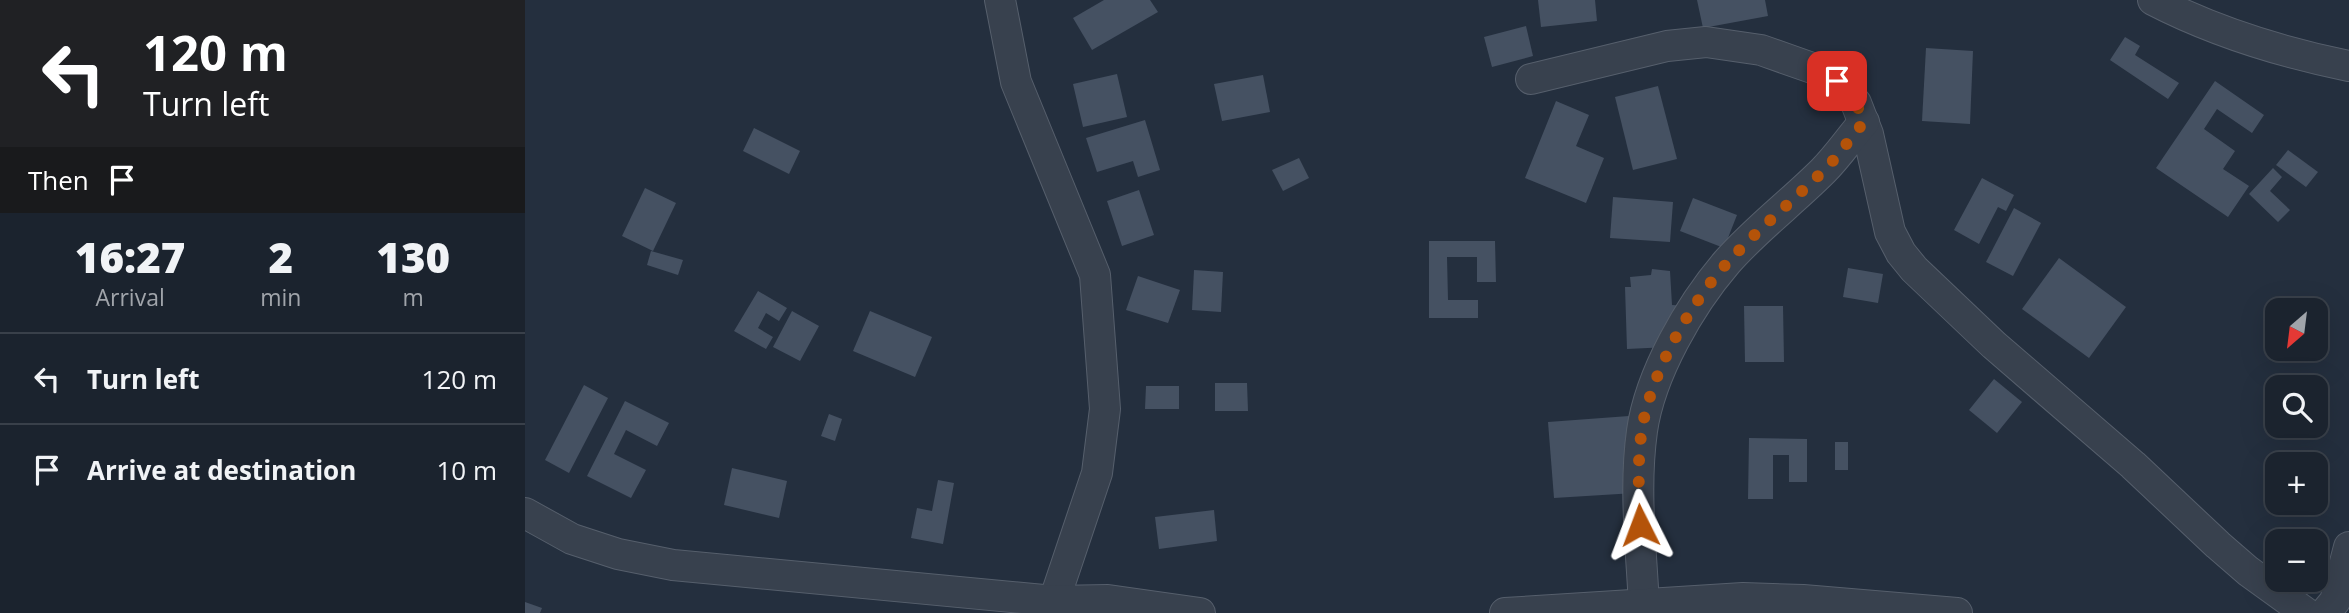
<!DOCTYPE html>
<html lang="en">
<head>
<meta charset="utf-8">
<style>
	body { margin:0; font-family:"Open Sans",sans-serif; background:#242b36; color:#f1f3f6; height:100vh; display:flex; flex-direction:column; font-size:26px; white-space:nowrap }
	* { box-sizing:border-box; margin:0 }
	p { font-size:23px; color:#a0a4aa }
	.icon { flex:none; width:38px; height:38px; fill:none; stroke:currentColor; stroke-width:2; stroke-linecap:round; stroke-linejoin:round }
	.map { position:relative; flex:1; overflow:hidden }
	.details { display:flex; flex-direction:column; background:#1b232e; width:525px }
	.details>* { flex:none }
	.top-card { background:#202124; color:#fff; overflow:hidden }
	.needle { width:46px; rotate:208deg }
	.buttons { position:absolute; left:1740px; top:298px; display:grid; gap:14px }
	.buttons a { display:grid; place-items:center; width:63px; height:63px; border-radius:14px; background:#1b232e; box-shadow:0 7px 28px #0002,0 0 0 2px #39404a; font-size:35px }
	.pin { position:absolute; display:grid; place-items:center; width:60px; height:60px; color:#fff; margin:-30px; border-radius:14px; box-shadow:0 4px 10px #0006 }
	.me { position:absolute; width:77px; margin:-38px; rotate:357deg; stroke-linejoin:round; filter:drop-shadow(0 0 5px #0008) }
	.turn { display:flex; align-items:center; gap:24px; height:147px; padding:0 28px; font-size:32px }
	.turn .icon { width:91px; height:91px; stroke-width:2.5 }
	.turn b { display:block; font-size:49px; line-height:60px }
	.then { display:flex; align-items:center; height:66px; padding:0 28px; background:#0003; gap:14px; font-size:26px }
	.eta { display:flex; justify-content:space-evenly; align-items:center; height:119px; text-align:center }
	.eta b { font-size:42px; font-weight:800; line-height:49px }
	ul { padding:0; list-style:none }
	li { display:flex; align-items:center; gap:21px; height:91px; padding:0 28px; border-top:2px solid #39404a }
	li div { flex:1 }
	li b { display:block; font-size:26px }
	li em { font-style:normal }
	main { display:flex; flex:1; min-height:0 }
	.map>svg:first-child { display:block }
	.building { fill:#455162 }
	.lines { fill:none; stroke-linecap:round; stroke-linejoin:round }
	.minor-casing { stroke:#565f6c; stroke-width:32 }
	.minor { stroke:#38414e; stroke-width:30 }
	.route { stroke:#b45309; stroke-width:12; stroke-dasharray:0 21.6 }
</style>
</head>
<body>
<main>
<section class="details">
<div class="top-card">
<div class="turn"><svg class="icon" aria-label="left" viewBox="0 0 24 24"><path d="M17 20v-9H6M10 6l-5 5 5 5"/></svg><div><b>120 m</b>Turn left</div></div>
<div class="then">Then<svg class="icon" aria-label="arrive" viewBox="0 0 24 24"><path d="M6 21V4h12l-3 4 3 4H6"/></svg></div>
</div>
<div class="eta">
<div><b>16:27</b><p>Arrival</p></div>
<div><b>2</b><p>min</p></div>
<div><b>130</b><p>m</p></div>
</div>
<ul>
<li><svg class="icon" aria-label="left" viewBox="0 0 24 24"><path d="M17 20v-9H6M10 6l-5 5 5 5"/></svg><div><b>Turn left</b></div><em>120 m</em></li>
<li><svg class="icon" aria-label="arrive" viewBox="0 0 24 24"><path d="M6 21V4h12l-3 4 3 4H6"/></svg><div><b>Arrive at destination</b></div><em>10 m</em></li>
</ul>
</section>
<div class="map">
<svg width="1824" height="613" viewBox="0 0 1824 613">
	<rect width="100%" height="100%" fill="#242f3e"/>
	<g class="building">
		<polygon points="579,0 625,0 633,12 567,50 548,18"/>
		<polygon points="1013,0 1070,0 1072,21 1016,27"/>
		<polygon points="1172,0 1240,0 1243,16 1178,28"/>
		<polygon points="1001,26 1008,56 967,67 959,37"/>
		<polygon points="1600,37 1615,46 1610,55 1654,83 1643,99 1585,60"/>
		<polygon points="1401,48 1448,51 1445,124 1397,121"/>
		<polygon points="592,74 602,117 558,127 548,84"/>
		<polygon points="738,75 745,112 697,121 689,84"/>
		<polygon points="1690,81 1739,115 1727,133 1692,109 1679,129 1710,151 1698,169 1724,186 1703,217 1631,168"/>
		<polygon points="1133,86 1152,159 1108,170 1090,97"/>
		<polygon points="1031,101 1064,115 1051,146 1079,158 1061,203 1000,178"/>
		<polygon points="620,120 635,170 613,177 608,161 572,172 561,138"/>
		<polygon points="229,128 275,151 264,174 218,151"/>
		<polygon points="1763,150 1793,172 1781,187 1751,165"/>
		<polygon points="774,158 784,178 758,191 747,170"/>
		<polygon points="1748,168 1757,177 1745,191 1765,210 1753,222 1724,194"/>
		<polygon points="1457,178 1489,195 1481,211 1473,207 1454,244 1429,230"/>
		<polygon points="120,188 151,203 128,251 97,236"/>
		<polygon points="614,190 629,235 597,246 582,201"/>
		<polygon points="1088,197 1148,202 1145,242 1085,238"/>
		<polygon points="1168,198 1212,215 1199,248 1155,231"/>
		<polygon points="1489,208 1516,223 1488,276 1461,262"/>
		<polygon points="904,241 970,241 971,282 952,282 952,257 922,257 923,300 953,300 953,318 904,318"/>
		<polygon points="126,251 158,260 153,275 122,265"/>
		<polygon points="1534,258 1601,307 1564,358 1497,309"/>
		<polygon points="1323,268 1358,274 1353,303 1318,297"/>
		<polygon points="1127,269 1145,271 1147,305 1162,306 1164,346 1102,349 1100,287 1106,287 1105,277 1126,275"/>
		<polygon points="669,270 698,272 696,312 667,310"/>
		<polygon points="613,276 655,290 643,323 601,310"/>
		<polygon points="233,291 262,308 254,321 241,313 233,328 248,337 241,349 209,331"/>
		<polygon points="1219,306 1258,306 1259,362 1220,362"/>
		<polygon points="267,311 294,326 275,361 248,347"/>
		<polygon points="345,311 407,337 390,377 328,351"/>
		<polygon points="1469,379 1497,402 1472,433 1444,410"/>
		<polygon points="690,383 722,383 723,411 690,411"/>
		<polygon points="59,385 83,398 44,473 20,460"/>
		<polygon points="621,386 654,386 654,409 620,409"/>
		<polygon points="100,401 144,423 132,446 101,430 89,454 121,470 106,498 62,476"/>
		<polygon points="304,414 317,419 310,441 296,436"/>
		<polygon points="1104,416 1110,493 1029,498 1023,422"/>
		<polygon points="1224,438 1282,439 1282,482 1264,482 1264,455 1248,455 1248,499 1223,499"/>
		<rect x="1310" y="442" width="13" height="28"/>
		<polygon points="207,468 262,481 254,518 199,505"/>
		<polygon points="413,480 429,483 418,544 386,538 392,508 407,511"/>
		<polygon points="689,510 692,541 634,549 630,517"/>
		<polygon points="0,602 17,608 15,613 0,613"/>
	</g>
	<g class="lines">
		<g class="minor-casing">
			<g id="minor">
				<polyline points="475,0 491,82 570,275 580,409 572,473 529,601"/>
				<path d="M1628 0C1690 32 1755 52 1824 66"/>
				<polyline points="1006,79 1142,46 1181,42 1236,50 1290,69 1312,81 1331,103 1343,134 1365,232 1376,253 1389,269 1469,345 1608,465 1693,545 1723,571 1781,613"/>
				<polyline points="0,513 47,539 93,554 148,565 529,601 583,600 675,613"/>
				<path d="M1119 605C1116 547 1109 488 1117 431 1125 374 1165 305 1202 262 1231 229 1267 202 1298 171 1313 156 1325 138 1339 122"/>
				<polyline points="980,613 1218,598 1278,600 1432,613"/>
				<polyline points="1800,613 1810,601 1824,547"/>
			</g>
		</g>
		<use href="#minor" class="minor"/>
	</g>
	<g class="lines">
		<path class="route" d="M1115 525C1114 493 1112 461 1117 429 1126 373 1166 301 1205 260 1234 228 1267 202 1298 171 1313 157 1325 138 1339 122L1331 103 1312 81"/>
	</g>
</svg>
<div class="buttons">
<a><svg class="needle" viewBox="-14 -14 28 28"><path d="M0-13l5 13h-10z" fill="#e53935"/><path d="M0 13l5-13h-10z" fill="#a0a4aa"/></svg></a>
<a><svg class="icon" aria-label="search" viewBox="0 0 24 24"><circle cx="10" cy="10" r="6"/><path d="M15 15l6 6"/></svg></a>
<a>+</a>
<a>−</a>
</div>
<div class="pin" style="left:1312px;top:81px;background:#d93025"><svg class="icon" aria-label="arrive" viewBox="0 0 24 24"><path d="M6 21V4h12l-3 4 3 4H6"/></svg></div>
<svg class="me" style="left:1115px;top:525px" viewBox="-20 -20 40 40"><path d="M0-17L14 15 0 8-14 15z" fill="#b45309" stroke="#fff" stroke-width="4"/></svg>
</div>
</main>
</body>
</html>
